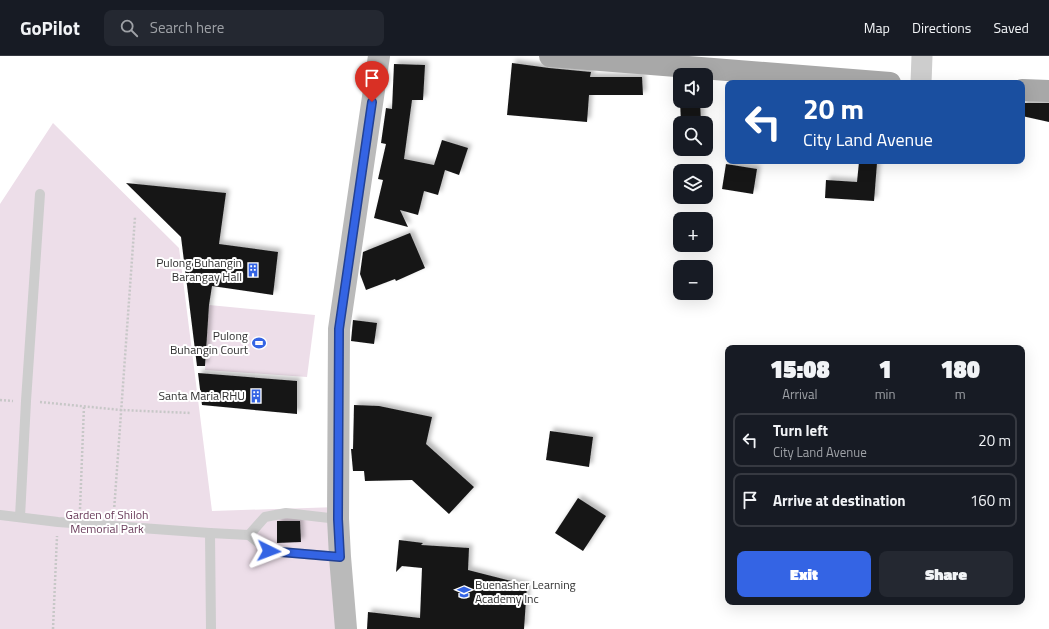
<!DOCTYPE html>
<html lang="en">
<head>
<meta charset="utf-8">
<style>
	body { margin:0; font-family:"Titillium Web",sans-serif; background:#242831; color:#f1f3f6; height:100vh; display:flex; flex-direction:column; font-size:15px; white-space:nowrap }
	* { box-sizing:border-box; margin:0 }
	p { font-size:13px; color:#9ea1a6 }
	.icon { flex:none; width:22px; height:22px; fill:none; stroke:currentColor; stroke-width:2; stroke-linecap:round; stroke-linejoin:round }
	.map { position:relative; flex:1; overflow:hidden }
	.panel { position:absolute; left:725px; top:289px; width:300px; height:260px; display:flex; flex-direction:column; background:#171b24; border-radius:8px; box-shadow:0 4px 16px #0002 }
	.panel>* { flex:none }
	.top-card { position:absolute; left:725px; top:24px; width:300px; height:84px; border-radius:8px; box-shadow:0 4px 16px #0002; background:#1a4fa0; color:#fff; overflow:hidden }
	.tools { position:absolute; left:673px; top:12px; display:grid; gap:8px }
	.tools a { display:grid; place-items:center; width:40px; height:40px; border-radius:8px; background:#171b24; box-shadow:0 4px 16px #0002; font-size:20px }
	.pin { position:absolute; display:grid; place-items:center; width:34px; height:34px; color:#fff; margin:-41px -17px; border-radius:50% 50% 50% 0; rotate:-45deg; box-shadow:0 0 4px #0007 }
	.pin .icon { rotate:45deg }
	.me { position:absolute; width:44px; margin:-22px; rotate:93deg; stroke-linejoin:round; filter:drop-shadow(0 0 3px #0008) }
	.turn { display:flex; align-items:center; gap:14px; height:84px; padding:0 12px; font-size:18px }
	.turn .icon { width:52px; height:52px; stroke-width:2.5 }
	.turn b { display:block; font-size:28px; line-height:34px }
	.eta { display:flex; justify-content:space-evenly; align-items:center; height:68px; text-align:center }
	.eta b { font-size:24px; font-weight:800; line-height:28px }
	.cta { display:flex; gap:8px; margin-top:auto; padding:8px 12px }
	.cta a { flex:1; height:46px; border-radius:8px; background:#3464e4; color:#fff; font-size:16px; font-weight:800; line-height:46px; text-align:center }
	.cta a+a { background:#242831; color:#f1f3f6 }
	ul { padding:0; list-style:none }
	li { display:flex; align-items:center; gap:12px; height:54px; margin:0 8px 6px; padding:0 4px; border:2px solid #363941; border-radius:8px }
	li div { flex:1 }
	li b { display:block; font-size:15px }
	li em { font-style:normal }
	header { display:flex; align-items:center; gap:24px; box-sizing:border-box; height:56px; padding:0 20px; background:#171b24; border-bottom:1px solid #363941 }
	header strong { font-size:19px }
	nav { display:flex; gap:22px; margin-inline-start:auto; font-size:14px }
	.search { width:280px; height:36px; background:#242831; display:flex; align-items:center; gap:10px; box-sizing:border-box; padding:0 14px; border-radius:8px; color:#9ea1a6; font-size:15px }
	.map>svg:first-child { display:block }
	.green { fill:#eddee9 }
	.building { fill:#171717; filter:url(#shadow) }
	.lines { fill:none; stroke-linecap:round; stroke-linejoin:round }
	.path { stroke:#c7c7c7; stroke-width:2.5; stroke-dasharray:2 2; stroke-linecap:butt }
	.lane { stroke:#cdcdcd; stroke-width:10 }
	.street { stroke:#cdcdcd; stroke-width:21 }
	.secondary { stroke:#bababa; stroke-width:22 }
	.primary { stroke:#a8a8a8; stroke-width:22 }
	.route-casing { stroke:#224194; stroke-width:10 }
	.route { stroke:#3464e4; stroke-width:7 }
	.labels { text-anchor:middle; stroke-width:4; stroke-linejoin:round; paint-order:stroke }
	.poi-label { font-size:12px; fill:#303030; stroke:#fff; text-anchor:end }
	.park-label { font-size:12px; fill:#6b3d5c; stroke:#fff }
</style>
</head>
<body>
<header>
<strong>GoPilot</strong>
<div class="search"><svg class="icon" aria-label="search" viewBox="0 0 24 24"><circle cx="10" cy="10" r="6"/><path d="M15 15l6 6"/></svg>Search here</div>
<nav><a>Map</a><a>Directions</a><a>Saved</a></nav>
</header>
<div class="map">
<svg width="1049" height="573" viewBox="0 0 1049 573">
	<defs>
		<filter id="shadow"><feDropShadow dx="3.5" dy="-3.5" stdDeviation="2" flood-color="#0004"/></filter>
	</defs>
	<rect width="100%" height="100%" fill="#fff"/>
	<g class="green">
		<polygon points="53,67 179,192 212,455 338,451 346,573 0,573 0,148"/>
		<polygon points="209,249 315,259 307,321 205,314"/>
	</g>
	<g class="building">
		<polygon points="512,7 549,12 591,16 590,21 642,21 643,39 589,39 587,66 507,59"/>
		<polygon points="394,8 425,9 423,44 412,44 404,103 434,109 442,84 468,92 459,119 445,114 438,139 424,135 418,159 400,154 408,171 374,162 383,124 378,123 386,88 381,87 386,52 392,53"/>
		<polygon points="680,45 700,45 701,67 681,67"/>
		<polygon points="1022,47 1049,47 1049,66 1022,60"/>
		<polygon points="859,106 877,107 874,145 825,142 826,124 857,126"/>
		<polygon points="726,108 757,113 753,138 722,133"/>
		<polygon points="126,127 226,137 219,188 278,196 273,239 212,230 209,249 205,310 197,310 181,181"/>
		<polygon points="410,177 425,212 396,225 395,223 366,234 360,218 363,196"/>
		<polygon points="353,264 377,267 374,288 351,285"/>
		<polygon points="198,317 297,325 297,358 202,349"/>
		<polygon points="354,349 379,350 432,361 426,388 474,431 449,458 412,424 365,425 364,415 353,415 351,393 353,393"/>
		<polygon points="550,375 593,381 589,411 546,404"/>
		<polygon points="578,442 606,460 583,495 555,477"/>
		<polygon points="277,465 300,465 301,486 277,487"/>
		<polygon points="399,484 423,487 421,489 469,492 468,514 527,529 524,573 367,573 368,556 420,562 422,512 402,510 396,516"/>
	</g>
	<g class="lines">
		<g class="path">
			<polyline points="0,344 13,345"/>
			<polyline points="40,346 121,354 191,357"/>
			<polyline points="80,453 84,350"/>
			<polyline points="114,455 135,161"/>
			<polyline points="53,573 57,480"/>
		</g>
		<g class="lane">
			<polyline points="0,459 58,466 210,477 211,573"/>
			<polyline points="20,461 26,345 40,138"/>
			<polyline points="210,477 249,479 269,495 340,501"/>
			<polyline points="249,479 265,461 286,457 338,463"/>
		</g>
		<polyline class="street" points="921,27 922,0"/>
		<polyline class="secondary" points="346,573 340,501 338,463 339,273 379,0"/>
		<g class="primary">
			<polyline points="550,0 890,27"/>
			<polyline points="1022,34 1049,35"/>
		</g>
	</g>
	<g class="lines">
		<g class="route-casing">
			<polyline id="route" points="269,495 340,501 338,463 339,273 372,46"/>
		</g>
		<use href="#route" class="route"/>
	</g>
	<defs>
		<g id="building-bare" transform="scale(1.08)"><path d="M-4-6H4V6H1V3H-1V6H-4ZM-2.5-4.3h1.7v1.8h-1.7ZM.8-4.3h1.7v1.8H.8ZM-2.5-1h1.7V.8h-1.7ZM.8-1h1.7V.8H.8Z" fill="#3464e4" stroke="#fff" stroke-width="2.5" paint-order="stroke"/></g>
		<g id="stadium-bare" transform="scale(1.08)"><path d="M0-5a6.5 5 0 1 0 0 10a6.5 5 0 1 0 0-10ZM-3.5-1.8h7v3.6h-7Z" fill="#3464e4" stroke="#fff" stroke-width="2.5" paint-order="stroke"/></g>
		<g id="school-bare" transform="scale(1.08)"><path d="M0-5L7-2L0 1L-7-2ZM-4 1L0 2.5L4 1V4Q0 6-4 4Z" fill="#3464e4" stroke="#fff" stroke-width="2.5" paint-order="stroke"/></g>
	</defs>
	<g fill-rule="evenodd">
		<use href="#building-bare" x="253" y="214"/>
		<use href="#stadium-bare" x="259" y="287"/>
		<use href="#building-bare" x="256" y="340"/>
		<use href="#school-bare" x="464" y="536"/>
	</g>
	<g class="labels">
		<g class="poi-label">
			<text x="242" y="211">Pulong Buhangin<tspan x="242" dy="14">Barangay Hall</tspan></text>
			<text x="248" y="284">Pulong<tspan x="248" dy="14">Buhangin Court</tspan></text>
			<text x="245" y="344">Santa Maria RHU</text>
			<text x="475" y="533" text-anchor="start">Buenasher Learning<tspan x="475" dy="14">Academy Inc</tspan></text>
		</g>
		<g class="park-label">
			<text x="107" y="463">Garden of Shiloh<tspan x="107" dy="14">Memorial Park</tspan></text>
		</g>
	</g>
</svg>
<div class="tools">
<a><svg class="icon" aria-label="sound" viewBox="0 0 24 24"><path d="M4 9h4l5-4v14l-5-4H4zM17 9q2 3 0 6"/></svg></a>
<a><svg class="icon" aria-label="search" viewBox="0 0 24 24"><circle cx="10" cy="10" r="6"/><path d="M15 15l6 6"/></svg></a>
<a><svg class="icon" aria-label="layers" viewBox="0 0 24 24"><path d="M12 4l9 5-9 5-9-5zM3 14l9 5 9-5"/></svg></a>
<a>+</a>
<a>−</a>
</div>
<div class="pin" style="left:372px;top:46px;background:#d93025"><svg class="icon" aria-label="arrive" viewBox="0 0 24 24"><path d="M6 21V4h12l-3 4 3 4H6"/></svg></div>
<svg class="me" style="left:269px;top:495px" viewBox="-20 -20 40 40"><path d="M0-17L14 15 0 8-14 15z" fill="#3464e4" stroke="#fff" stroke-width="4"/></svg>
<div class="top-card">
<div class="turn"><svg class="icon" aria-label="left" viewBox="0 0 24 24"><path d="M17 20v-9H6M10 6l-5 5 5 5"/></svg><div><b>20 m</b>City Land Avenue</div></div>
</div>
<section class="panel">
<div class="eta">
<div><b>15:08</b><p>Arrival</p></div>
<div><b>1</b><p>min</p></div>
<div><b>180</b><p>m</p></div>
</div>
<ul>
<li><svg class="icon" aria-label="left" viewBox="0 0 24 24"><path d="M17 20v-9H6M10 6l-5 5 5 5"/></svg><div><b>Turn left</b><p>City Land Avenue</p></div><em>20 m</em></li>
<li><svg class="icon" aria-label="arrive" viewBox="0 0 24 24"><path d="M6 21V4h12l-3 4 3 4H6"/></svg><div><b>Arrive at destination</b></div><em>160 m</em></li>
</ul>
<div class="cta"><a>Exit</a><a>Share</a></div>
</section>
</div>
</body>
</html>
